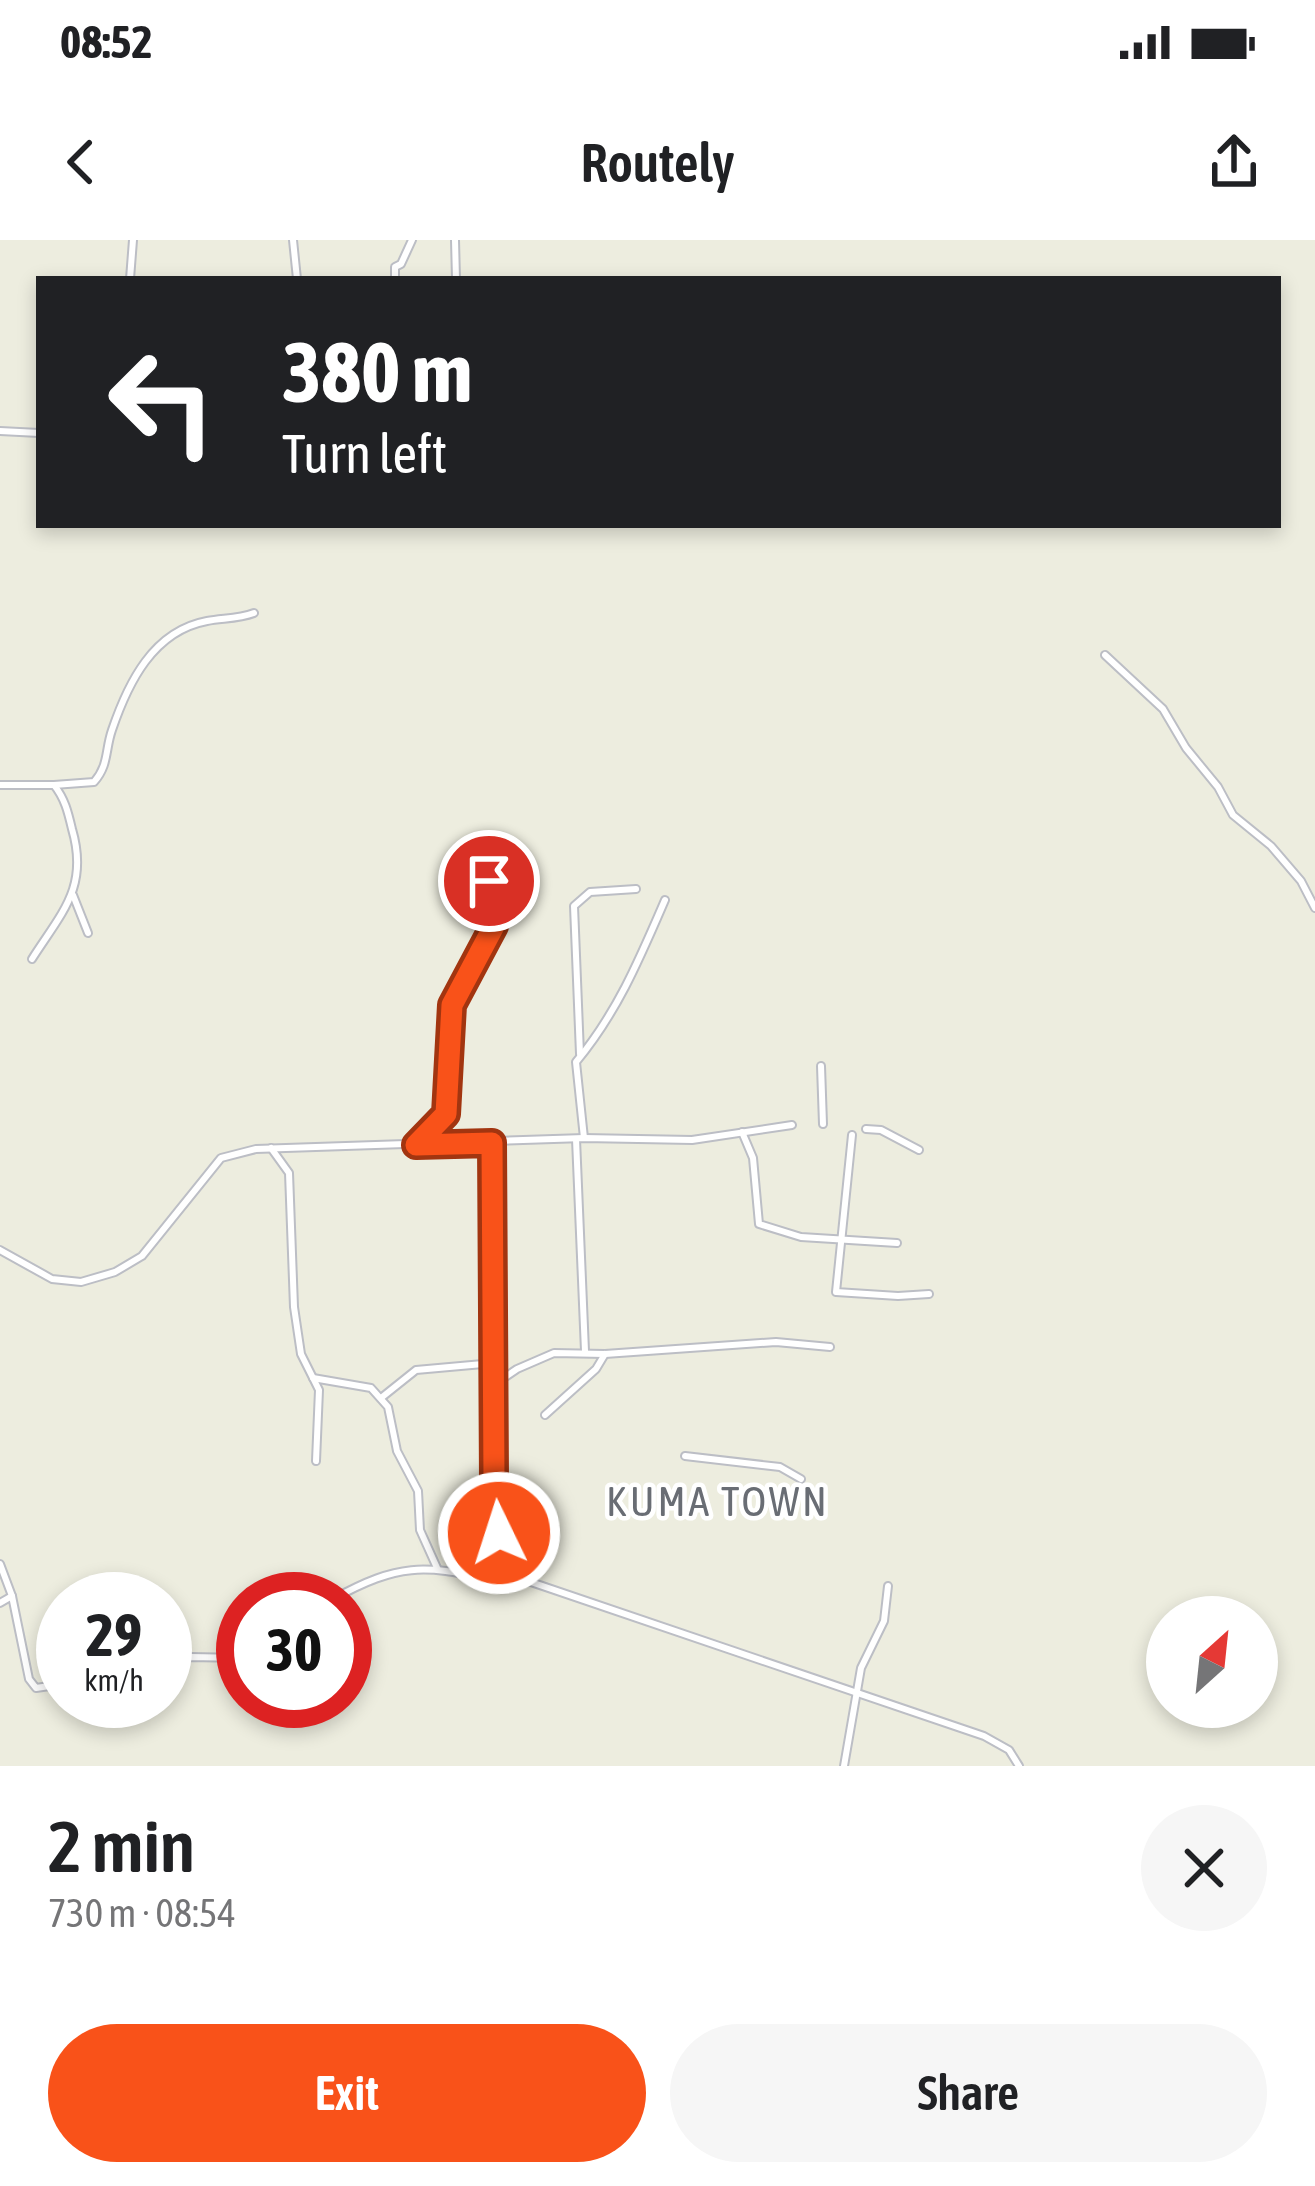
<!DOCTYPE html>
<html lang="en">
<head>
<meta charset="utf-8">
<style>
	body { margin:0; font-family:"Asap Condensed",sans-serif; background:#f6f6f6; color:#202124; height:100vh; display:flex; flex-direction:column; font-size:45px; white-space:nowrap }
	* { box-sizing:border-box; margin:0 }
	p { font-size:39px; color:#757577 }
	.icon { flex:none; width:66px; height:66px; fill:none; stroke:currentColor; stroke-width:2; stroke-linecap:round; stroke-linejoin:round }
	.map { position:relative; height:1526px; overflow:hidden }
	.sheet { display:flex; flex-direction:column; background:#fff; flex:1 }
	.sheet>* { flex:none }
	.guide { position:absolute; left:36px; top:36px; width:1245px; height:252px; border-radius:0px; box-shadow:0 6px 18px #0003; background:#202124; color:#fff; overflow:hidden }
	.needle { width:78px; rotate:27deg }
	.fabs { position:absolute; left:1146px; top:1356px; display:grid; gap:24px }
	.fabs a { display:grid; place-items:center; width:132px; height:132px; border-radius:50%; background:#fff; box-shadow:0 6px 18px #0003; font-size:60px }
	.speed { position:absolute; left:36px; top:1332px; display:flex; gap:24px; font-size:60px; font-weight:700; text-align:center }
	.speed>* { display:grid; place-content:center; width:156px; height:156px; border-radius:50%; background:#fff; box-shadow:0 6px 18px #0003; line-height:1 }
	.speed small { font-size:30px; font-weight:400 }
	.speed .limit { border:18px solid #d22; background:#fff; color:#111 }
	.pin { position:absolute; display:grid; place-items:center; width:102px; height:102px; color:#fff; margin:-51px; border:6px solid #fff; border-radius:50%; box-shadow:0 3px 12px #0007 }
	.me { position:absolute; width:132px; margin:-66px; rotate:356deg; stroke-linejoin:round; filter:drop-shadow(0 0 9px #0008) }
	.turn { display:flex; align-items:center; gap:42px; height:252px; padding:0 48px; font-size:54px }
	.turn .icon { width:156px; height:156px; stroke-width:2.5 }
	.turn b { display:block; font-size:84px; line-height:102px }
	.round { display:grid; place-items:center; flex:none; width:126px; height:126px; border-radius:63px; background:#f6f6f6 }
	.overview { display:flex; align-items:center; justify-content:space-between; height:204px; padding:0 48px }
	h1 { font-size:72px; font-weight:600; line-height:90px }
	.button { display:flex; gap:24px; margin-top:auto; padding:24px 48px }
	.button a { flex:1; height:138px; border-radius:72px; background:#f95219; color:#fff; font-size:48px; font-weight:600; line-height:138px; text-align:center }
	.button a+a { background:#f6f6f6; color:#202124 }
	.status { display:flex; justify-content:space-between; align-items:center; height:84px; padding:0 60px; background:#fff; direction:ltr }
	.status svg { height:33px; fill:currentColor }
	header { display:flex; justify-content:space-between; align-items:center; height:156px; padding:0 48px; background:#fff; font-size:54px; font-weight:600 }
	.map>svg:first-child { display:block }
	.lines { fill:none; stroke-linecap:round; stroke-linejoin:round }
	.minor-casing { stroke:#bcbec5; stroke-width:10 }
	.minor { stroke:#fff; stroke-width:6 }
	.route-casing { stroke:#a23510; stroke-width:30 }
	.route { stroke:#f95219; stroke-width:21 }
	.labels { text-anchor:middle; stroke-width:9; stroke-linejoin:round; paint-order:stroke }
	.neighbourhood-label { font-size:42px; letter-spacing:3px; fill:#696d74; stroke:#fff }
</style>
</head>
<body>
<div class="status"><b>08:52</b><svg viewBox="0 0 49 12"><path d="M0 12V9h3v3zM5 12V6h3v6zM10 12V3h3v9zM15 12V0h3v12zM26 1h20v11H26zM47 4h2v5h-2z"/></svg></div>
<header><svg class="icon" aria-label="back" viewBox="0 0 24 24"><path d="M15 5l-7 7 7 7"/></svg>Routely<svg class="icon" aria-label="share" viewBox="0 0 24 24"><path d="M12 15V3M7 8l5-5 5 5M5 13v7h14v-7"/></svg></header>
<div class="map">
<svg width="1315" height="1526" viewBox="0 0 1315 1526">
	<rect width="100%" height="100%" fill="#ededdf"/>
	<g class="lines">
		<g class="minor-casing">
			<g id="minor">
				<polyline points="293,0 297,39"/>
				<polyline points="455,0 456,39"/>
				<polyline points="130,39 133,0"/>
				<polyline points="395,39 395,27 401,24 412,0"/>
				<polyline points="0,191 39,193"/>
				<polyline points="1105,415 1163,469 1186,508 1218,547 1233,575 1271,606 1301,641 1315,668"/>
				<path d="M0 545H54C65 559 68 572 72 589 89 647 62 672 32 719"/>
				<path d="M54 545 94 542C109 525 105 510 112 490 128 443 153 391 207 381 223 378 238 379 254 373"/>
				<polyline points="73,655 88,693"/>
				<polyline points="580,814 574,666 590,652 636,649"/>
				<polyline points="821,826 823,884"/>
				<polyline points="866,889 881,890 919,910"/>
				<polyline points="742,892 753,918 759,984 801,997 897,1003"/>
				<polyline points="852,895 836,1052 898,1056 929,1054"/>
				<path d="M584 898 576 822C617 773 640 718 665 660"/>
				<polyline points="576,899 585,1111"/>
				<polyline points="492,903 494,1239 503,1319 519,1338 984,1496 1009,1510 1019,1526"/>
				<polyline points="415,905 445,874 452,765 494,686 489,641"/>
				<polyline points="271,908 289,933 294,1067 301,1114 319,1150 316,1221"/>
				<polyline points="0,1010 52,1039 81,1042 115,1032 142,1016 221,918 256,909 584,898 692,900 792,885"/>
				<polyline points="313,1138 371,1148 388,1167 397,1211 418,1251 420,1290 438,1330"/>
				<polyline points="495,1144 517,1129 554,1113 605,1114 776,1102 830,1107"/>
				<polyline points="381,1158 416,1130 494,1123"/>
				<polyline points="545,1175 596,1129 605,1114"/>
				<polyline points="685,1216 780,1227 801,1239"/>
				<polyline points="0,1324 12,1356 29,1439 36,1448 63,1444"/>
				<path d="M333 1359C406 1319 426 1327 505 1341L519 1338"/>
				<polyline points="0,1363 12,1356"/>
				<polyline points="165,1426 190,1417 243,1418"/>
				<polyline points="844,1526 861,1428 884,1381 888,1346"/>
			</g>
		</g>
		<use href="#minor" class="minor"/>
	</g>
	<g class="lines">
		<g class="route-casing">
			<polyline id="route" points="489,641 494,686 452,765 446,874 416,905 492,903 494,1239 499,1293"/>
		</g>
		<use href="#route" class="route"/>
	</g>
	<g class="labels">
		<g class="neighbourhood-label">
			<text x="718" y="1276">KUMA TOWN</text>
		</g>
	</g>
</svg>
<div class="fabs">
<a><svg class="needle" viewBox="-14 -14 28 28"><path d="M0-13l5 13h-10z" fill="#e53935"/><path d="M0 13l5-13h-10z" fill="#757577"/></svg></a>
</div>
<div class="speed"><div>29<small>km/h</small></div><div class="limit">30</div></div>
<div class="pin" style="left:489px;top:641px;background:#d93025"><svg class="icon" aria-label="arrive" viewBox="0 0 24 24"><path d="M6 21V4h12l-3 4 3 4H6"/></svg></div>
<svg class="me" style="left:499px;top:1293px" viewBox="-20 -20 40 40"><circle r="17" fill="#f95219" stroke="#fff" stroke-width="3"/><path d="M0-11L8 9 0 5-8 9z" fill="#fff"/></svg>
<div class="guide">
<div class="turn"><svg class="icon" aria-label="left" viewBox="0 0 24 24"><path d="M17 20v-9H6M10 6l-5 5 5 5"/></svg><div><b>380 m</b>Turn left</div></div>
</div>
</div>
<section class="sheet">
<div class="overview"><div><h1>2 min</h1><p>730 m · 08:54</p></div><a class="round"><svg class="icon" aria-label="close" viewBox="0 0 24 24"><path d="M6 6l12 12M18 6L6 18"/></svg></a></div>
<div class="button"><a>Exit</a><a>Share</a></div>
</section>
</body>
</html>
